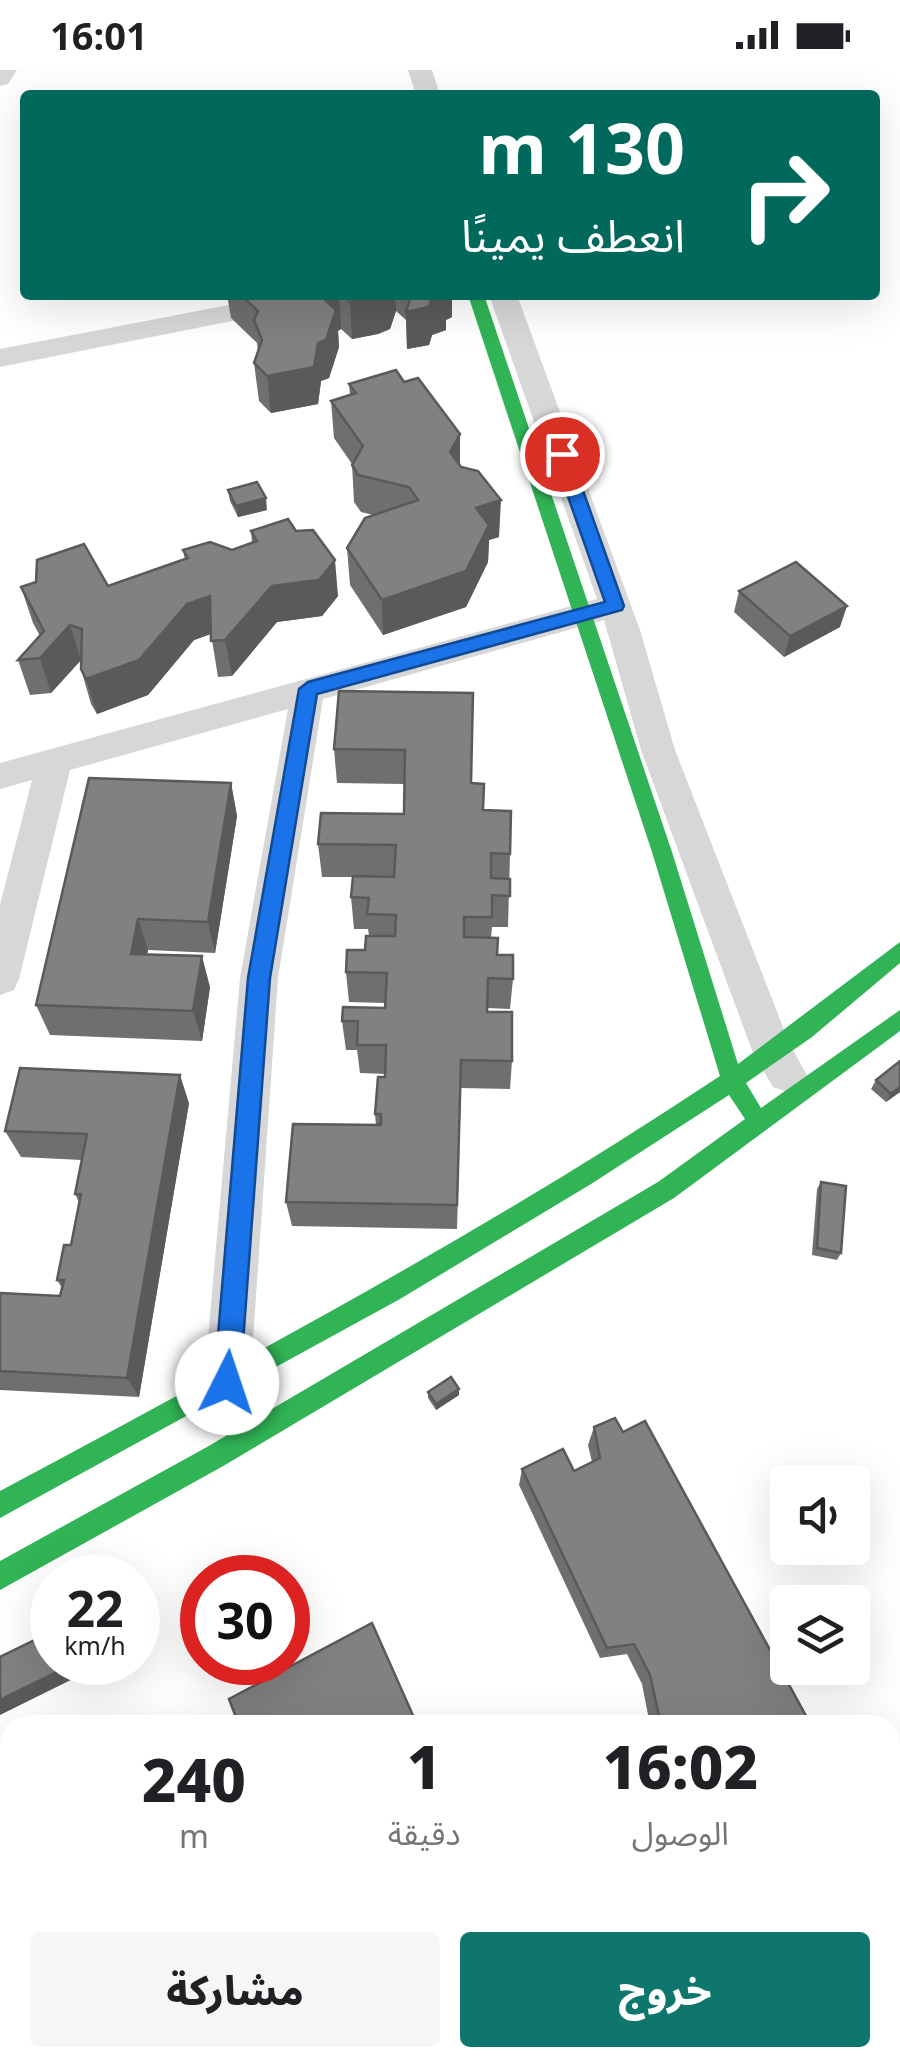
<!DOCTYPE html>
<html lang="ar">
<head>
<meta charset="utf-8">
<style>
	body { margin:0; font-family:"Noto Sans","Noto Sans Arabic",sans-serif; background:#f6f6f6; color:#202124; direction:rtl; height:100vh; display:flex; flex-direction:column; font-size:38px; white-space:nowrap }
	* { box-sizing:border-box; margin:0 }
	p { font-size:32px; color:#757577 }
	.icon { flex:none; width:55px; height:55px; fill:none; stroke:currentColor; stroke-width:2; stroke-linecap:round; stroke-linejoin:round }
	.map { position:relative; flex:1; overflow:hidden; direction:ltr }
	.details { position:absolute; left:0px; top:1645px; width:900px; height:352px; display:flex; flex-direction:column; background:#fff; border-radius:30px 30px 0 0; box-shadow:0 10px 40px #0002; direction:rtl }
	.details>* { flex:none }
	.guide { position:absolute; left:20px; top:20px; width:860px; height:210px; border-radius:10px; box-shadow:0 10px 40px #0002; direction:rtl; background:#00695c; color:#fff; overflow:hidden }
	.controls { position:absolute; left:770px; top:1395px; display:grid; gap:20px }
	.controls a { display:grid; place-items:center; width:100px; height:100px; border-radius:10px; background:#fff; box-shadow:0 10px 40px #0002; font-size:50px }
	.speed { position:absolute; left:30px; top:1485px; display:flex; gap:20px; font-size:50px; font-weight:700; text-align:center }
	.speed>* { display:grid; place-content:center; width:130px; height:130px; border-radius:50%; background:#fff; box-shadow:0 10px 40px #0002; line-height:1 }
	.speed small { font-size:25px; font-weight:400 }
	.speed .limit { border:15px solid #d22; background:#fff; color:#111 }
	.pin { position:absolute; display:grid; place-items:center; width:85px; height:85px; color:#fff; margin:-42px; border:5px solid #fff; border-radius:50%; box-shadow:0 2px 10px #0007 }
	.me { position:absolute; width:110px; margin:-55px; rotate:4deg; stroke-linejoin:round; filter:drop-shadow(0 0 8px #0008) }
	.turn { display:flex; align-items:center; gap:35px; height:210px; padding:0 30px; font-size:45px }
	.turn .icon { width:130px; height:130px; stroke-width:2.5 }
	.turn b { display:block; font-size:70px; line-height:85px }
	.eta { display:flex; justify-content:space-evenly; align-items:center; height:170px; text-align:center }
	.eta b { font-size:60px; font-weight:800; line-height:70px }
	.button { display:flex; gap:20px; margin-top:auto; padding:20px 30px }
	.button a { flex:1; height:115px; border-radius:10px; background:#0f766e; color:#fff; font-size:40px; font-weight:800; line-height:115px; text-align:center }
	.button a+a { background:#f6f6f6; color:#202124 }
	.status { display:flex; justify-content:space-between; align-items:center; height:70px; padding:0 50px; background:#fff; direction:ltr }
	.status svg { height:28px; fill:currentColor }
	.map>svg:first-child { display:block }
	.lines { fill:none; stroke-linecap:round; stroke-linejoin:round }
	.street { fill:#d7d7d7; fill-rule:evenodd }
	.fast { fill:#30b455; fill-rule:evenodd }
	.wall { fill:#6f6f6f }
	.shaded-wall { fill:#5a5a5a }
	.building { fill:#818181; stroke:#5a5a5a; stroke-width:2.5 }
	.route { fill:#1a73e8; stroke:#114b97; stroke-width:2.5 }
</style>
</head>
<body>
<div class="status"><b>16:01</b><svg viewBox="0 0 49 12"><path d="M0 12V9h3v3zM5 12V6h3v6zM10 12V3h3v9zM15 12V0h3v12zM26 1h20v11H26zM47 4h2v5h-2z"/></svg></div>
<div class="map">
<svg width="900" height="1996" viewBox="0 0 900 1996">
	<rect width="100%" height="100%" fill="#fff"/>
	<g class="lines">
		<g class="street">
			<polygon points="0,0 17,0 8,14 0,16"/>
			<polygon points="408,0 432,0 440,25 416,25"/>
			<polygon points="280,225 337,225 323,233 0,297 0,279"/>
			<polygon points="489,225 517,225 640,560 675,680 790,975 807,1005 801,1017 787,1022 773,1017 753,983 641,680 604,550 323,629 278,908 250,1313 243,1329 227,1335 211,1329 204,1313 240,908 288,639 70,700 19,909 14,920 0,925 0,835 32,710 0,719 0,693 597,529"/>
		</g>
		<path class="fast" d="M468 225H484L672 782 738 994 900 872V893L812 967 746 1013 761 1038 900 940V961L674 1128 225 1395 0 1520V1491L207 1377 658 1112 745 1049 729 1025 591 1114 400 1229 0 1448V1421C244 1290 489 1160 720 1006L652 782Z"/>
	</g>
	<g class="wall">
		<polygon points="227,225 452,225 452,247 446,250 446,260 432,265 429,275 407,279 406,250 396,241 390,259 378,264 352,269 341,259 338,261 339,277 329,308 321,311 318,334 271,343 259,331 254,293 258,282 257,273 231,248"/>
		<polygon points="349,314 460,396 499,467 489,470 488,492 466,537 383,565 350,515 347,478 373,445 361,442 354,432 352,394 334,368 331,331 350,325"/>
		<polygon points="228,420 267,440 238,447 230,431"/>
		<polygon points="251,461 338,526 322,546 277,552 232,606 218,607 211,564 194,570 148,625 97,644 91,634 81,599 81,590 51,623 30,625 18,590 40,566 33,553 21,517 108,516 185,490 183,480 232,480 252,473"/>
		<polygon points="739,521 840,557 784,587 734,542"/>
		<polygon points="339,621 471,713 483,740 510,784 508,857 492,857 491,868 497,885 513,909 510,939 487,938 487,942 512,991 510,1019 461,1018 457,1159 292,1156 286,1132 376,1055 375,1044 385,1007 385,1004 360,1003 357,980 346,980 342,951 385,938 385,933 349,932 346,902 365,880 369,866 368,859 354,859 351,827 353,807 322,807 318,774 404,744 404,714 337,713 334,679"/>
		<polygon points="231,713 237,746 215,883 148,880 147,884 210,917 202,971 50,965 36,935"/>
		<polygon points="900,991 900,1022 886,1032 871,1019 876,1010"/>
		<polygon points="189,1033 139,1327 0,1320 0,1223 60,1226 62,1218 57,1210 71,1175 79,1132 75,1124 82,1090 21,1087 5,1061"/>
		<polygon points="821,1112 841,1183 837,1190 812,1185 817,1119"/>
		<polygon points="428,1322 459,1325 436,1340 428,1328"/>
		<polygon points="594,1357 811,1655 650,1655 642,1614 627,1584 600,1588 519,1415 522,1399 574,1401 592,1392 588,1375"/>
		<polygon points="753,1988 890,1988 900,1996 757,1996"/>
	</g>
	<g class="shaded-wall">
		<polygon points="330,225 339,225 341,259 338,261 339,277 329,308 321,311 318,334 271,343 267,306 323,228"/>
		<polygon points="380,225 395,225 396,241 390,259 378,264 352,269 350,232"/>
		<polygon points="438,225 452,225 452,247 446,250 446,260 432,265 429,275 407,279 406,242"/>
		<polygon points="460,364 460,401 450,382"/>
		<polygon points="266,428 267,440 238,447 236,436"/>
		<polygon points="501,430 499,467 489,470 488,492 466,537 383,565 382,530 476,438"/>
		<polygon points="335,490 338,526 322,546 277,552 232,606 225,570 272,516"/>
		<polygon points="210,526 216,562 194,570 148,625 97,644 86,609 187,534"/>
		<polygon points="847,536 840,557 784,587 790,566"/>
		<polygon points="70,555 81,590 51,623 40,588"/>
		<polygon points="231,713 237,746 215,883 208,852"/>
		<polygon points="138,849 148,880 142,914 131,884"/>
		<polygon points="202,886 210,917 202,971 193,941"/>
		<polygon points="180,1005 189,1033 139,1327 127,1308"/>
		<polygon points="900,1017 900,1022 886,1032 891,1024"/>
		<polygon points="459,1319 459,1325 436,1340 436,1334"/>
		<polygon points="77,1592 93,1592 95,1598 0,1645 0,1630"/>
		<polygon points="10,1813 10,1819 0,1823 0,1817"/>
		<polygon points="229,1988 237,1988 240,1996 232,1996"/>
	</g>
	<g class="building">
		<polygon points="241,225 330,225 323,228 336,240 326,270 318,273 314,297 267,306 254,293 262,270 254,250 258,241"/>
		<polygon points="343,225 380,225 350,232"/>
		<polygon points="411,225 438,225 432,228 429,237 406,242"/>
		<polygon points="396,300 404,312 418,308 460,364 450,382 461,397 478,401 501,430 476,438 489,455 466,501 382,530 347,478 365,448 418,430 409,417 358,405 352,395 363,376 331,331 356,323 349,314"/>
		<polygon points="257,412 266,428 236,436 228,420"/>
		<polygon points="288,449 296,461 313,460 335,490 319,510 272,516 225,570 211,571 210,526 187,534 139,590 86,609 81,599 82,559 70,555 40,588 18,590 44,561 21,517 36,512 37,490 84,474 108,516 188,488 183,480 210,472 232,480 257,471 251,461"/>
		<polygon points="796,492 847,536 790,566 739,521"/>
		<polygon points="339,621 473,623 471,713 484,714 483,740 511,741 510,784 491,783 491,808 510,809 510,826 492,825 492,847 464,847 464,867 498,868 497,885 513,885 513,909 488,908 487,942 512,942 512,991 461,990 457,1135 286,1132 293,1054 381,1055 381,1044 375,1044 378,1007 385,1007 386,975 357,975 358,951 342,951 343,937 385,938 387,903 346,902 347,880 365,880 366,866 395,866 396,845 367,844 369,828 351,827 353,806 394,807 396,775 318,774 321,743 404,744 405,680 334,679"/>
		<polygon points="89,708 231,713 208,852 138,849 131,884 202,886 193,941 36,935"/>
		<polygon points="900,991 900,1017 891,1024 876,1010"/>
		<polygon points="20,998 180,1005 127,1308 0,1301 0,1223 60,1226 64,1210 57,1210 64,1175 71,1175 81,1124 75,1124 87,1064 5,1061"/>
		<polygon points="821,1112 846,1116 841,1183 817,1178"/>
		<polygon points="451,1307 459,1319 436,1334 428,1322"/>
		<polygon points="615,1348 623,1362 645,1351 811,1655 661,1655 650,1605 634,1574 607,1578 522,1399 563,1379 574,1401 600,1388 594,1357"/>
		<polygon points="372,1553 415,1650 406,1655 239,1655 229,1629"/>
		<polygon points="41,1567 43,1572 52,1568 52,1592 77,1592 0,1630 0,1587"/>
		<polygon points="10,1712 10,1813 0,1817 0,1716"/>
		<polygon points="890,1800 900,1818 900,1996 768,1996 764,1988 890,1988"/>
		<polygon points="167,1988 229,1988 232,1996 170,1996"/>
		<polygon points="296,1988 493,1988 497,1996 299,1996"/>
	</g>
	<polygon class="route" points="562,378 570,384 624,536 622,540 317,624 270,908 240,1313 236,1322 227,1325 218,1322 214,1313 248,908 299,619 308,612 605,532 553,384"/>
</svg>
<div class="controls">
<a><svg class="icon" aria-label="sound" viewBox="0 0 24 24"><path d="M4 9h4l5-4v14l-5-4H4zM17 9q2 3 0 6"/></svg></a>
<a><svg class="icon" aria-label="layers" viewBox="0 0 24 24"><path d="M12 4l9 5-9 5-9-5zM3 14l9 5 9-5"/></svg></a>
</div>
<div class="speed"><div>22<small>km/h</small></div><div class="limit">30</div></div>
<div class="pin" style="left:562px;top:384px;background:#d93025"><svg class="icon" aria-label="arrive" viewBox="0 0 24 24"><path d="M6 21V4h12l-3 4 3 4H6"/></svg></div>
<svg class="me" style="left:227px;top:1313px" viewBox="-20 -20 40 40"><circle r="19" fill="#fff"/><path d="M0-13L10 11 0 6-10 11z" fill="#1a73e8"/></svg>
<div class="guide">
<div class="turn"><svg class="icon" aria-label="right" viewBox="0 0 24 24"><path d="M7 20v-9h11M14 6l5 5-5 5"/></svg><div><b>130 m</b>انعطف يمينًا</div></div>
</div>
<section class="details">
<div class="eta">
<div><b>16:02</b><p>الوصول</p></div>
<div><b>1</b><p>دقيقة</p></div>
<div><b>240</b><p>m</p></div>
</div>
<div class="button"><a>خروج</a><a>مشاركة</a></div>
</section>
</div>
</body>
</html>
